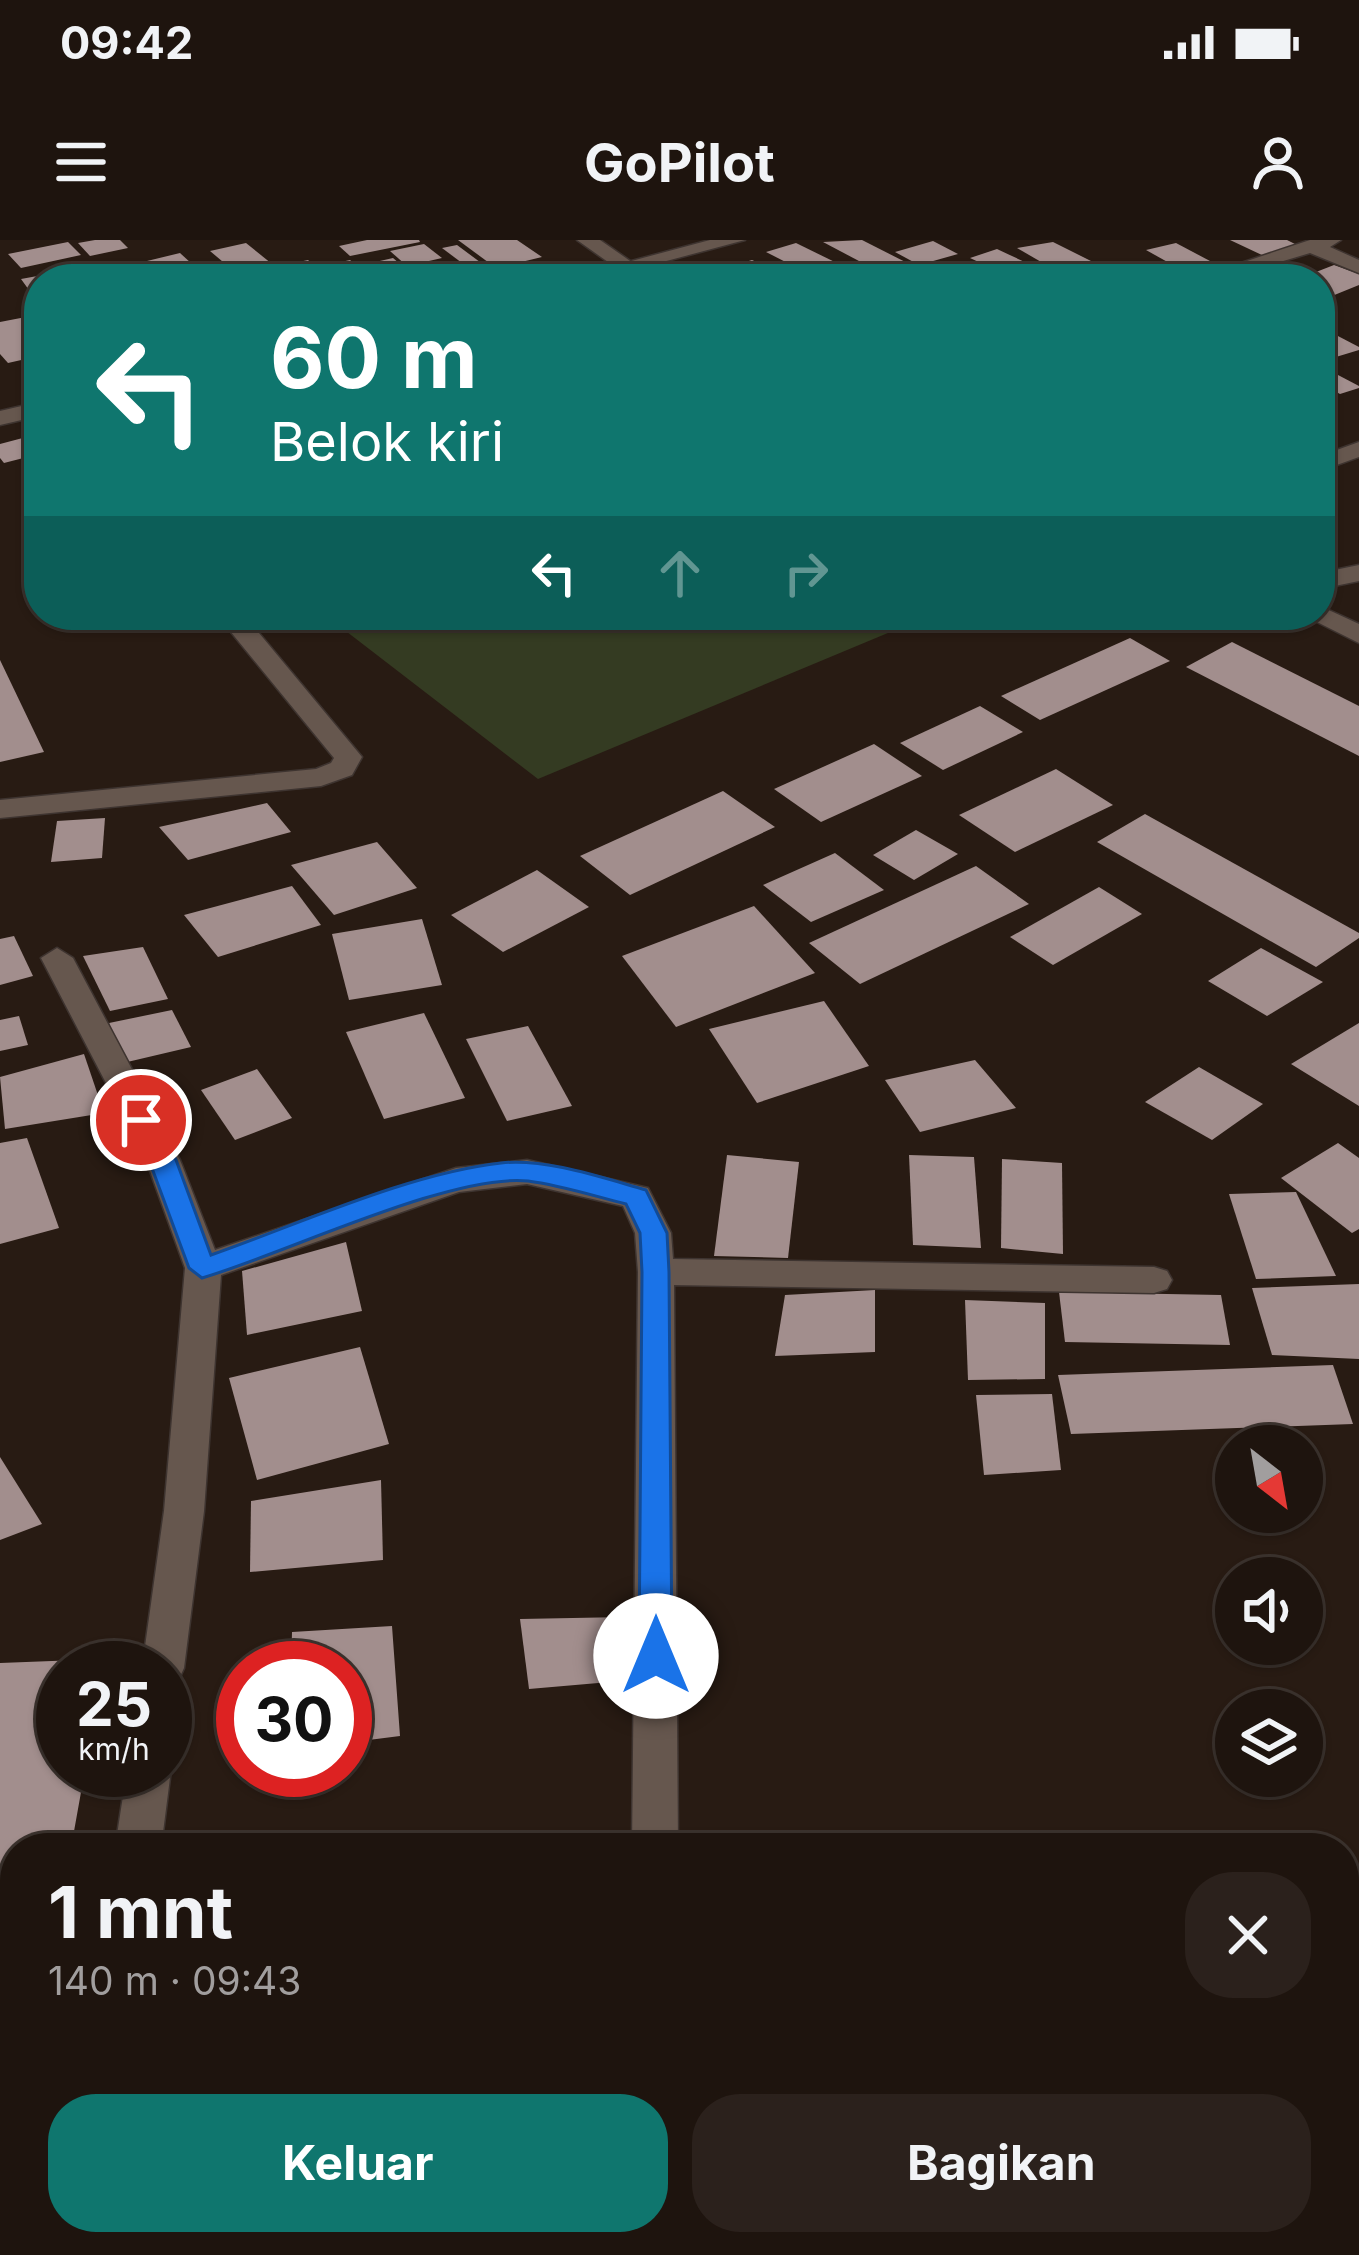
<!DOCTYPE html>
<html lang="id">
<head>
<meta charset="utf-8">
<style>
	body { margin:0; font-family:Inter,sans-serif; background:#2b211c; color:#f1f3f6; height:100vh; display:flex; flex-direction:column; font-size:45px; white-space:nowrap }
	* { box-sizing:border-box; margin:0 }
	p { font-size:39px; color:#a19e9e }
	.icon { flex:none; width:66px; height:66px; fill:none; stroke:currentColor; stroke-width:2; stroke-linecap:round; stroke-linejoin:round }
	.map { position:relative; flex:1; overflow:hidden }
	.details { position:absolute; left:0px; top:1593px; width:1359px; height:423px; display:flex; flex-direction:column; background:#1e140e; border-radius:48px 48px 0 0; box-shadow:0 3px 9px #0004,0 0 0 3px #3c332e }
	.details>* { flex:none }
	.top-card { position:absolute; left:24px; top:24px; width:1311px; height:366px; border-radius:48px; box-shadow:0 3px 9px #0004,0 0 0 3px #3c332e; background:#0f766e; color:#fff; overflow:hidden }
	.needle { width:78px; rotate:149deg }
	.controls { position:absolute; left:1215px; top:1185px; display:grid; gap:24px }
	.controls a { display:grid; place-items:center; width:108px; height:108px; border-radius:50%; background:#1e140e; box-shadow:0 3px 9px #0004,0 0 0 3px #3c332e; font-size:60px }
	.speed { position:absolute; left:36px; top:1401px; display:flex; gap:24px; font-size:60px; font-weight:700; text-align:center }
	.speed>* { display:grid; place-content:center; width:156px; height:156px; border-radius:50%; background:#1e140e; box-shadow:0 3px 9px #0004,0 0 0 3px #3c332e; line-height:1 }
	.speed small { font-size:30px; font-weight:400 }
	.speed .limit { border:18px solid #d22; background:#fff; color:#111 }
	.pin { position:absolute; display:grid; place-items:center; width:102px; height:102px; color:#fff; margin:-51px; border:6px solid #fff; border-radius:50%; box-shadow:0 3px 12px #0007 }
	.me { position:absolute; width:132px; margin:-66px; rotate:0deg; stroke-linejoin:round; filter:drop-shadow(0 0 9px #0008) }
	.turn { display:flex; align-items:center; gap:42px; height:252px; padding:0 48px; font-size:54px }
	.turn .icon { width:156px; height:156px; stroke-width:2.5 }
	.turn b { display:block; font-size:84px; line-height:102px }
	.lanes { display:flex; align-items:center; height:114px; padding:0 48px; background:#0003; justify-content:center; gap:60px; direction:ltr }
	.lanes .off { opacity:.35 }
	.round { display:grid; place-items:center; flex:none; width:126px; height:126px; border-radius:48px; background:#2b211c }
	.summary { display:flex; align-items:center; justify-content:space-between; height:204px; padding:0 48px }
	h1 { font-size:72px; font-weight:700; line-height:90px }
	.primary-button { display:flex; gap:24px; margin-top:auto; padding:24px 48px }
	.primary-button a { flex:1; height:138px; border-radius:48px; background:#0f766e; color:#fff; font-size:48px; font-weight:700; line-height:138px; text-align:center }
	.primary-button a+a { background:#2b211c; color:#f1f3f6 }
	.status { display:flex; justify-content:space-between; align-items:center; height:84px; padding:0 60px; background:#1e140e; direction:ltr }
	.status svg { height:33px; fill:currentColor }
	header { display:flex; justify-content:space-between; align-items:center; height:156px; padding:0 48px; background:#1e140e; font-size:54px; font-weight:700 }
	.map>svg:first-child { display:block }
	.green { fill:#343b22 }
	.building { fill:#a28e8d }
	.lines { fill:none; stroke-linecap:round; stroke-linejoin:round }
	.minor-casing { stroke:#3e3430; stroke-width:3 }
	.tertiary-casing { stroke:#3e3430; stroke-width:3 }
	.secondary-casing { stroke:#3e3430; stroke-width:3 }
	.minor { fill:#66574e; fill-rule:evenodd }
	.tertiary { fill:#66574e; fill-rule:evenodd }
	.secondary { fill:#66574e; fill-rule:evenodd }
	.route { fill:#1a73e8; stroke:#114b97; stroke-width:3 }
</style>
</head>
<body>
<div class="status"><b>09:42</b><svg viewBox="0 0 49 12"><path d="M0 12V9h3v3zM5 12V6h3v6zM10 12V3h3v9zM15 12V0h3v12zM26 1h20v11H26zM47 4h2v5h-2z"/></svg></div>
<header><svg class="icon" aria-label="menu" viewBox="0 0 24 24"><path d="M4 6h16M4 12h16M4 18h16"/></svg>GoPilot<svg class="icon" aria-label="person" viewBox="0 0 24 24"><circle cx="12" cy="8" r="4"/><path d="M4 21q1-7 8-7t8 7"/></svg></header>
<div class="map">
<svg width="1359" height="2015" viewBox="0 0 1359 2015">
	<rect width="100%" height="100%" fill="#281b13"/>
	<polygon class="green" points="325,375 931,375 538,539"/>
	<g class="building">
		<polygon points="95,0 120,0 128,8 90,16 78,3"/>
		<polygon points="367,0 419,0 420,2 350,16 339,6"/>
		<polygon points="458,0 517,0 542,17 496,28"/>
		<polygon points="862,0 929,34 893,39 823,2"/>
		<polygon points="1230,0 1287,0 1299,6 1264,16"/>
		<polygon points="933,1 958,14 919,25 895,12"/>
		<polygon points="68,2 81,15 21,28 8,14"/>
		<polygon points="1053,2 1091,21 1055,30 1017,8"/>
		<polygon points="246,3 272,24 235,32 210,11"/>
		<polygon points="796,3 847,28 817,38 766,12"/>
		<polygon points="1176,3 1210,21 1180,29 1146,10"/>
		<polygon points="424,4 442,18 407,26 390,11"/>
		<polygon points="457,5 488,28 474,32 442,8"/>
		<polygon points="997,9 1046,32 1015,39 970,18"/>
		<polygon points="180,13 204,35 167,39 147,21"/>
		<polygon points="393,18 413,35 391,39 371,23"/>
		<polygon points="308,20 328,39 272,39 262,30"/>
		<polygon points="350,20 372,39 338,39 323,26"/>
		<polygon points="752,20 793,39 718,39 708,34"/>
		<polygon points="447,21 464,33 430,39 416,28"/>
		<polygon points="1334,25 1359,34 1359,45 1327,58 1320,55 1320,39 1298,39"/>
		<polygon points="81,28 89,39 39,39 39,64 21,39"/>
		<polygon points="31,76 39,84 39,116 8,123 0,114 0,82"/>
		<polygon points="1336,95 1359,107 1359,110 1326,120 1320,117 1320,100"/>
		<polygon points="1338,135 1359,146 1359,148 1340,154 1320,143"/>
		<polygon points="34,195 39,214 4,223 0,218 0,204"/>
		<polygon points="1130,398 1170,421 1040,480 1001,456"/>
		<polygon points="1232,402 1359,466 1359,516 1186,427"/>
		<polygon points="0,420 44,512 0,522"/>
		<polygon points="980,466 1023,492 943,530 900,503"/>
		<polygon points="874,504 922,536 821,582 774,549"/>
		<polygon points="1056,529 1113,565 1015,612 959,575"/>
		<polygon points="723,551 775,587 630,655 580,616"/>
		<polygon points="267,563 291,592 188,620 159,587"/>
		<polygon points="1145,574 1359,693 1359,698 1316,727 1097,602"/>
		<polygon points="105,578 102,618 51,622 57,581"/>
		<polygon points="916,590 958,614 914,640 873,615"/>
		<polygon points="377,602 417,648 334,675 291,625"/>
		<polygon points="835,613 884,650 811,682 763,645"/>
		<polygon points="976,626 1029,664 860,744 809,703"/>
		<polygon points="537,630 589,667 503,712 451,675"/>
		<polygon points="292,646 321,685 218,717 184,675"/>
		<polygon points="1099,647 1142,674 1053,725 1010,697"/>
		<polygon points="754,666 815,733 676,787 622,716"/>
		<polygon points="422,679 442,745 349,760 332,694"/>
		<polygon points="14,696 33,736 0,745 0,699"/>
		<polygon points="143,707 168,759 110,771 83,716"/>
		<polygon points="1261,708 1323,742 1267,776 1208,741"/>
		<polygon points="824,761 869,826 757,863 709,789"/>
		<polygon points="172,770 191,807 123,823 109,783"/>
		<polygon points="424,773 465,858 384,879 346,792"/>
		<polygon points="19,776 28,805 0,811 0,780"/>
		<polygon points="1359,783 1359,866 1291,824"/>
		<polygon points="528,786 572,866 507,881 466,799"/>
		<polygon points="84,814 104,873 5,889 0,837"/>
		<polygon points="975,820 1016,868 920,892 885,840"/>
		<polygon points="1199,827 1263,864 1212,900 1145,862"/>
		<polygon points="257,829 292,878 235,900 201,850"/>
		<polygon points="27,898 59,988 0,1004 0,903"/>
		<polygon points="1338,903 1359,918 1359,989 1352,993 1281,938"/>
		<polygon points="727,915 799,922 788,1018 714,1016"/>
		<polygon points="909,915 974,917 981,1008 913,1005"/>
		<polygon points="1002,919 1062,923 1063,1014 1001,1008"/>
		<polygon points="1296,952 1336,1036 1256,1039 1229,954"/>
		<polygon points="346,1002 362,1071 247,1095 242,1031"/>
		<polygon points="1359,1044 1359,1119 1272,1115 1252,1048"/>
		<polygon points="875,1050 875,1112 775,1116 785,1055"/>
		<polygon points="1059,1052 1221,1055 1230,1105 1065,1102"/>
		<polygon points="965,1060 1045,1063 1045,1139 968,1140"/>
		<polygon points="360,1107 389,1204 257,1240 229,1138"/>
		<polygon points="1333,1125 1353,1184 1071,1194 1058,1135"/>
		<polygon points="1052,1154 1061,1230 984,1235 976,1155"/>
		<polygon points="0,1217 42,1284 0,1300"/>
		<polygon points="381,1240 383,1320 250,1332 251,1261"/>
		<polygon points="625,1377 633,1440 529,1449 520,1379"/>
		<polygon points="392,1386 400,1496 345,1503 345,1428 291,1428 292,1392"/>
		<polygon points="104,1419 103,1428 63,1428 63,1530 85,1530 71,1608 15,1608 15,1713 0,1713 0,1423"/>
		<rect x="0" y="1748" width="15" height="119"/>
	</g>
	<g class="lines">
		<g class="minor-casing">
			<g id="minor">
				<polygon points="1310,0 1341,0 1330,7 1359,20 1359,33 1310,13 1224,39 1193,39"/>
				<polygon points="1359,202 1359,217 1320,231 1320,216"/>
				<polygon points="217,375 244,375 362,517 352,535 321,546 0,578 0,560 316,529 331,523 334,518"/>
				<polygon points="57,708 73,718 180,920 215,1010 456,928 527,920 648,948 671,993 673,1019 1154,1027 1167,1031 1172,1040 1167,1049 1154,1053 674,1045 678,1608 632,1608 638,1032 635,993 623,966 527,944 459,952 221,1035 204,1271 184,1428 178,1441 165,1445 165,1428 142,1428 164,1271 185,1028 146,920 41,718"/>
				<polygon points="165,1517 171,1530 161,1608 115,1608 127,1530 165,1530"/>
				<polygon points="59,2001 111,2001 109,2015 57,2015"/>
				<rect x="629" y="2001" width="52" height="14"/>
			</g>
		</g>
		<g class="tertiary-casing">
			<g id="tertiary">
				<polygon points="710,0 745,0 599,39 564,39"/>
				<polygon points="39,162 39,176 0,185 0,171"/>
				<polygon points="1359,325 1359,341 1320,349 1320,333"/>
			</g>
		</g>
		<g class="secondary-casing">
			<g id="secondary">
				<polygon points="577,0 600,0 656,39 632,39"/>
				<polygon points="1320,366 1359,384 1359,403 1311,379 1308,375 1320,375"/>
			</g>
		</g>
		<use href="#minor" class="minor"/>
		<use href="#tertiary" class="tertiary"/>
		<use href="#secondary" class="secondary"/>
	</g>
	<path class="route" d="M141 871 150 874 176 920 211 1015C299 984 410 933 501 923 546 918 603 938 646 950L667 993 669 1032 672 1416 667 1426 656 1429 644 1426 639 1416 642 1032 640 993 626 964C594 956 560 945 528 941 451 933 284 1014 202 1038L189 1028 149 920 128 880Z"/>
</svg>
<div class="controls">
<a><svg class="needle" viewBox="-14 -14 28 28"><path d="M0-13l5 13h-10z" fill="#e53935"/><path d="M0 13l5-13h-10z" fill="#a19e9e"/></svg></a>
<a><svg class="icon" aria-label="sound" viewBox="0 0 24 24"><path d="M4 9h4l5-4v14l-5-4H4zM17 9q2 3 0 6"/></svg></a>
<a><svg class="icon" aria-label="layers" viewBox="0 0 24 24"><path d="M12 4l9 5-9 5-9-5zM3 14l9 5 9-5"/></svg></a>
</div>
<div class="speed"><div>25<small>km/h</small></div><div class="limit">30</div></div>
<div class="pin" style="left:141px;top:880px;background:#d93025"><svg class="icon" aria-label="arrive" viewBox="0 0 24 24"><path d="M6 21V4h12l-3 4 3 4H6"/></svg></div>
<svg class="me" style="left:656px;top:1416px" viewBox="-20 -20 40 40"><circle r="19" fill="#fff"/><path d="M0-13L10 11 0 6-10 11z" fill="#1a73e8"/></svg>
<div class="top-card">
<div class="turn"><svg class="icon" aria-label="left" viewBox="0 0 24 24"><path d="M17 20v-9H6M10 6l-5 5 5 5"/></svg><div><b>60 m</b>Belok kiri</div></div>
<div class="lanes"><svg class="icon" aria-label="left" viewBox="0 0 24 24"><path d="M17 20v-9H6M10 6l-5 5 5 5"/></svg><svg class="icon off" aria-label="ahead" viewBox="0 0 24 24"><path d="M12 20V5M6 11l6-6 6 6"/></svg><svg class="icon off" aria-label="right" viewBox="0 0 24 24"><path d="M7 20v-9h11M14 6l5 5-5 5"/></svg></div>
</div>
<section class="details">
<div class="summary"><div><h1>1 mnt</h1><p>140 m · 09:43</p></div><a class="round"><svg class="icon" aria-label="close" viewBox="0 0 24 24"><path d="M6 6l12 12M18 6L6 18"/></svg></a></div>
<div class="primary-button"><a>Keluar</a><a>Bagikan</a></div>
</section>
</div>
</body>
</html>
